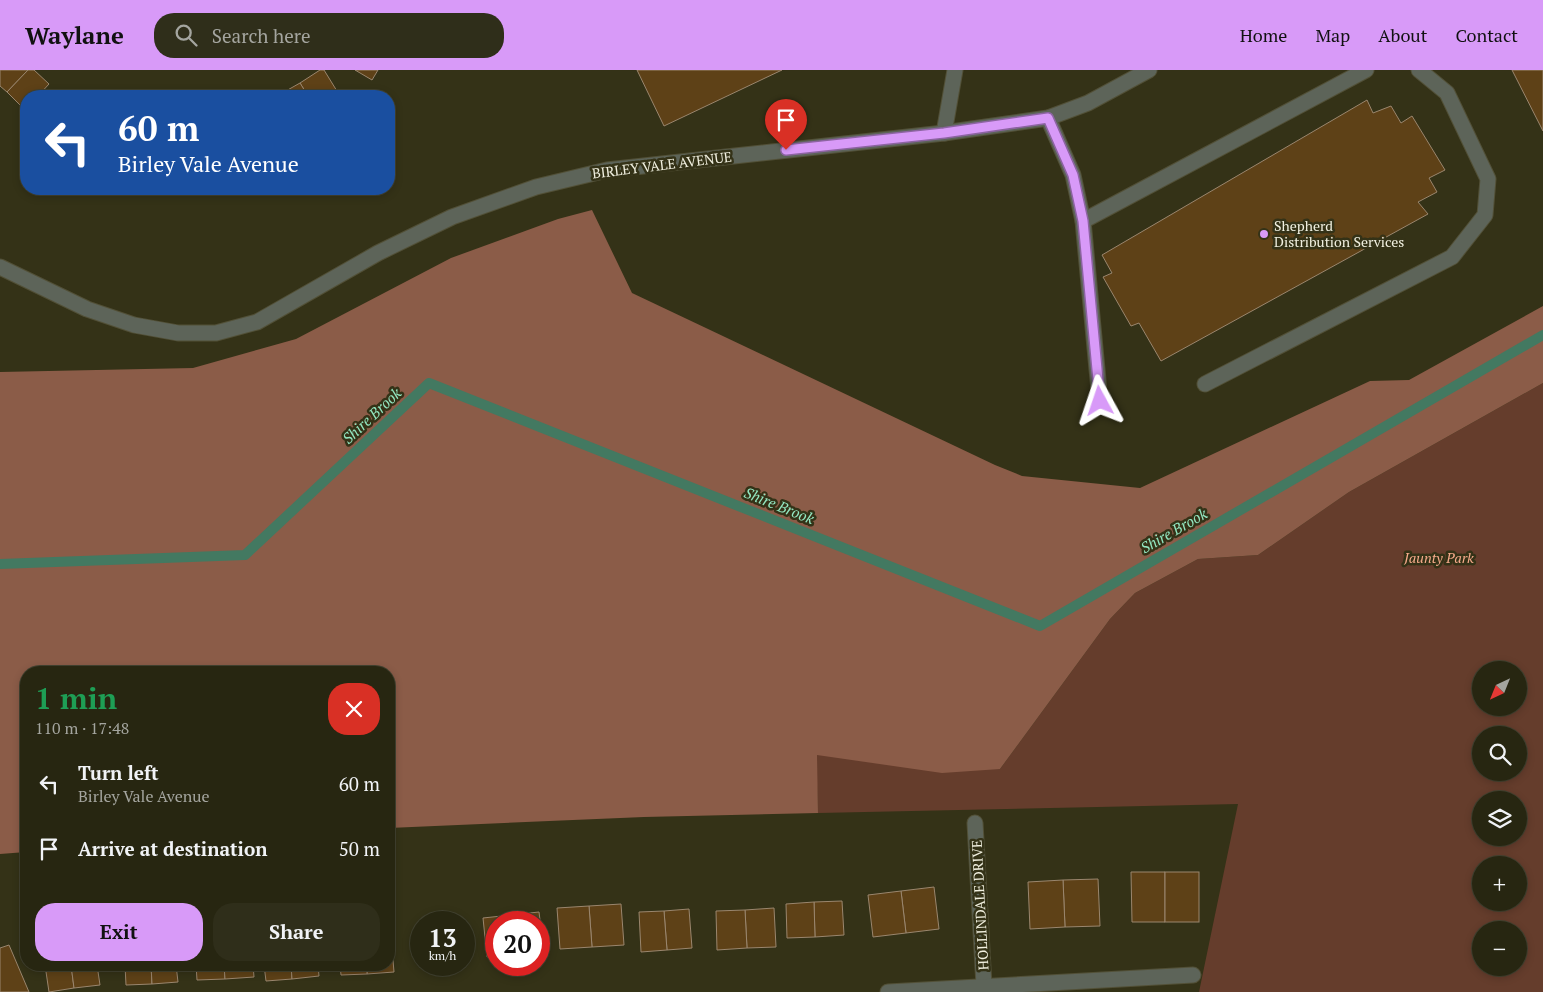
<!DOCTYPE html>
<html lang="en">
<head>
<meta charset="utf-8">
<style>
	body { margin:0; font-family:"PT Serif",serif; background:#2f2e1a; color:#f1f3f6; height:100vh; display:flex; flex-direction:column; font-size:19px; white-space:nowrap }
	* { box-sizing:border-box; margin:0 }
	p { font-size:16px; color:#a4a59f }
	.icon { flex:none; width:28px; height:28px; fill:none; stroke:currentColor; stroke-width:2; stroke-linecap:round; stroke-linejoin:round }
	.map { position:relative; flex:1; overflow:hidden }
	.sheet { position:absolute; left:20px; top:596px; width:375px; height:305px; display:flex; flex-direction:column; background:#272611; border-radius:20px; box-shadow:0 2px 8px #0003,0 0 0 1px #434331 }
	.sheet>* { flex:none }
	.hud { position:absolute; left:20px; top:20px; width:375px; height:105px; border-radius:20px; box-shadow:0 2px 8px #0003,0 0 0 1px #434331; background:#1a4fa0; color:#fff; overflow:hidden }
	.needle { width:32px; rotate:223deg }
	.buttons { position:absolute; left:1472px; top:591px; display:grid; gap:10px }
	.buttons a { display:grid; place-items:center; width:55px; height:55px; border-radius:50%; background:#272611; box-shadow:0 2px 8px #0003,0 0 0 1px #434331; font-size:25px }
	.speed { position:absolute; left:410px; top:841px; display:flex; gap:10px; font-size:25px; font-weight:700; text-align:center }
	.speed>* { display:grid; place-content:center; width:65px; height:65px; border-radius:50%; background:#272611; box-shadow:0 2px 8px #0003,0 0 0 1px #434331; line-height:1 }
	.speed small { font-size:12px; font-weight:400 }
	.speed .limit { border:8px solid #d22; background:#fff; color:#111 }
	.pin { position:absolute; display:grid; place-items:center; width:42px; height:42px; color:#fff; margin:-51px -21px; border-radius:50% 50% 50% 0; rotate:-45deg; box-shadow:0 0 5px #0007 }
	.pin .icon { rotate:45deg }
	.me { position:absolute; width:55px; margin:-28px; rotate:355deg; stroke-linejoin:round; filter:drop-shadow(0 0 4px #0008) }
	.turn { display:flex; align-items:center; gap:18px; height:105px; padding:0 15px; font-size:22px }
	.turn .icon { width:65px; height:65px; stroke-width:2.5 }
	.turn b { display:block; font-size:35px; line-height:42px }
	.round { display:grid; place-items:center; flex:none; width:52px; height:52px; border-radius:20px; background:#2f2e1a }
	.overview { display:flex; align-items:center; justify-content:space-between; height:85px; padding:0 15px }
	h1 { font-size:30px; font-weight:700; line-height:38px; color:#1e9e55 }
	.button { display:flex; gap:10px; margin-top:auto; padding:10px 15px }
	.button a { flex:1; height:58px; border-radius:20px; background:#d89af8; color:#111; font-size:20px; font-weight:700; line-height:58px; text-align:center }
	.button a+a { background:#2f2e1a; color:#f1f3f6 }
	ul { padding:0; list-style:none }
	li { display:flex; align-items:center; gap:15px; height:65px; padding:0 15px }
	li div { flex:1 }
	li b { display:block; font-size:19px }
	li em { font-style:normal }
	header { display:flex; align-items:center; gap:30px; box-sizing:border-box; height:70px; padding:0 25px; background:#d89af8; color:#111 }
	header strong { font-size:24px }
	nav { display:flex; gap:28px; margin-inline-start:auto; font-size:18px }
	.search { width:350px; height:45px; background:#2f2e1a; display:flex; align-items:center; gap:12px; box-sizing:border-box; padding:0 18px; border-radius:20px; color:#a4a59f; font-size:19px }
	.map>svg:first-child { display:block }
	.green { fill:#653d2c; fill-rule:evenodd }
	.forest { fill:#8b5c48 }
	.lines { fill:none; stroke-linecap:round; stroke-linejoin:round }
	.stream { stroke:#437961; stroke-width:10 }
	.building { fill:#5e4117; stroke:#9a866e }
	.minor-casing { stroke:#525037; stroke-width:17 }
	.minor { stroke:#5d6459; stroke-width:15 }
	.route-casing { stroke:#8c64a1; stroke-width:12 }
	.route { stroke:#d89af8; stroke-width:9 }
	.poi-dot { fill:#d89af8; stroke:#343217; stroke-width:2 }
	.labels { text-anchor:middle; stroke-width:5; stroke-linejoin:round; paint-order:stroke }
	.street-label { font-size:14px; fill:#f1f0e0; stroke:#343217 }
	.poi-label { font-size:14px; fill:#f1f0e0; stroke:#343217; text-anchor:start }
	.park-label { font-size:14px; font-style:italic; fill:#f6ab8b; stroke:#343217 }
	.water-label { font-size:15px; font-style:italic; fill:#93e7c1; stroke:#343217 }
</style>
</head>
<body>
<header>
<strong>Waylane</strong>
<div class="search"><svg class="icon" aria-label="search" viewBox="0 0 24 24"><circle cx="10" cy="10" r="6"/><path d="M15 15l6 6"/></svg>Search here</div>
<nav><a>Home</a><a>Map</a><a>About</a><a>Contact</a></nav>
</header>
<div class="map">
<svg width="1543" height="922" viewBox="0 0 1543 922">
	<rect width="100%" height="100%" fill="#343217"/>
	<path class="green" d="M1543 313V922H1199L1238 734 818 743 816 684 877 693 1000 699 1110 549 1135 523 1198 489 1258 485 1349 422ZM1481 600H1519V638H1481ZM1481 665H1519V702H1481ZM1481 730H1519V768H1481ZM1481 795H1519V832H1481ZM1481 860H1519V898H1481Z"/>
	<polygon class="forest" points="592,140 632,223 995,395 1022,406 1140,418 1370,311 1409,310 1543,236 1543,313 1349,422 1258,485 1198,489 1135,523 1110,549 1000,699 942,703 817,685 818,743 644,747 389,758 389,602 26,602 26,782 0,784 0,302 193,298 296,269 451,188 558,149"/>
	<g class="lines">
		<polyline class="stream" points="0,494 245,485 429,313 1040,556 1543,265"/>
	</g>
	<g class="building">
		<polygon points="0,0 28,0 7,22 0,16"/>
		<polygon points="28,0 34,0 49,14 38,26 26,26 25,40 7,22"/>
		<polygon points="320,0 324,0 340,26 308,26 300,13"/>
		<polygon points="355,0 378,0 372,10"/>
		<polygon points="637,0 782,0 664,56"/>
		<polygon points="1512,0 1543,0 1543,61"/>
		<polygon points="300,13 308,26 277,26"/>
		<polygon points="67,21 85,26 66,26"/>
		<polygon points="1367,30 1373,43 1391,36 1401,53 1412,46 1445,100 1429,108 1437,122 1418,132 1428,144 1161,291 1139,253 1131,256 1103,207 1112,203 1102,185"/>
		<polygon points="1131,802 1165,802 1165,852 1132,852"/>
		<rect x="1165" y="802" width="34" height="50"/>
		<polygon points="1098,809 1100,856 1065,857 1063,810"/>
		<polygon points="1063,810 1065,857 1030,859 1028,812"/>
		<polygon points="934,817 939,859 906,863 901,821"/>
		<polygon points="901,821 906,863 873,867 868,825"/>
		<polygon points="842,831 844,865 815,867 814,832"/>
		<polygon points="814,832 815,867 787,868 786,834"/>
		<polygon points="621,834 624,875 592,877 589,836"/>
		<polygon points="589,836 592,877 560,879 557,838"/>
		<polygon points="774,838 776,877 747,878 745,840"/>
		<polygon points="689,839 692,878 667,880 664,841"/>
		<polygon points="745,840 747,878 717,880 716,841"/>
		<polygon points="664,841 667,880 641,882 639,842"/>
		<polygon points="539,842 544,881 539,882 539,852 512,852 511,845"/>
		<polygon points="511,845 512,852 496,852 496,887 487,887 483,848"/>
		<polygon points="464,856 465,856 466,890 464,890"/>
		<polygon points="421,857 421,892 418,892 416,858"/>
		<polygon points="389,867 391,867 394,902 367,904 367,895 389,895"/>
		<polygon points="9,875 29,922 0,922 0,878"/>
		<polygon points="45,895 71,895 74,918 49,922"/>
		<polygon points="71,895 97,895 100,915 74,918"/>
		<polygon points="125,895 151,895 152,914 126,915"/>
		<polygon points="151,895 176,895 178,912 152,914"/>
		<polygon points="196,895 224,895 225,909 197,910"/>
		<polygon points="224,895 253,895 254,907 225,909"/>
		<polygon points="264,895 291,895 292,909 266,911"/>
		<polygon points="291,895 318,895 319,906 292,909"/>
		<polygon points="340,895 367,895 367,904 341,905"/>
	</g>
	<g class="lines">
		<g class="minor-casing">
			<g id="minor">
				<polyline points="1048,48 1073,105 1083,151 1100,331"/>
				<polyline points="944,63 955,0"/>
				<polyline points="1083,151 1366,0"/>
				<polyline points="0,197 87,239 134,255 178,263 216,263 257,252 378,183 452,147 536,117 607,100 944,63 1048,48 1088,33 1149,0"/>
				<polyline points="1205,314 1452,187 1485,145 1488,109 1447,23 1419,0"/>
				<polyline points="975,753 984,916"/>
				<polyline points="888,922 1193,905"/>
			</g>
		</g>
		<use href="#minor" class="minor"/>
	</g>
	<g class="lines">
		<g class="route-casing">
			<polyline id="route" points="786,80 944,63 1048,48 1073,105 1083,151 1100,331"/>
		</g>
		<use href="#route" class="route"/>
	</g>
	<circle class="poi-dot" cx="1264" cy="164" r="5"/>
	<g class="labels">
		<g class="street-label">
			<text transform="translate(662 95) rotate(-7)" y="5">BIRLEY VALE AVENUE</text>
			<text transform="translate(980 835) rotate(-93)" y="5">HOLLINDALE DRIVE</text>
		</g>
		<g class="poi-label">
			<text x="1274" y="161">Shepherd<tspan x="1274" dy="16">Distribution Services</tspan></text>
		</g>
		<g class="park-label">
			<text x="1439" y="493">Jaunty Park</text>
		</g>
		<g class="water-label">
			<text transform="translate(372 346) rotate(-43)" y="5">Shire Brook</text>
			<text transform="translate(779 436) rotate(22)" y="5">Shire Brook</text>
			<text transform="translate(1174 461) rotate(-30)" y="5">Shire Brook</text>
		</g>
	</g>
</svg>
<div class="buttons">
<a><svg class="needle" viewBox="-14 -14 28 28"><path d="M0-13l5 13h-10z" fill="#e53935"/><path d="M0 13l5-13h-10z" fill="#a4a59f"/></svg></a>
<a><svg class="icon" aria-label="search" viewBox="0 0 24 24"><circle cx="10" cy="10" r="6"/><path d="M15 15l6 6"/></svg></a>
<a><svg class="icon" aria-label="layers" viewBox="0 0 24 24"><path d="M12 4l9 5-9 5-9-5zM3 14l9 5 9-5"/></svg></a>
<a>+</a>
<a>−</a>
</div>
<div class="speed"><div>13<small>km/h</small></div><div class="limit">20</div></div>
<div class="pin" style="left:786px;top:80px;background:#d93025"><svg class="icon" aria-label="arrive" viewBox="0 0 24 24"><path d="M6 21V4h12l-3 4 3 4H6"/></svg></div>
<svg class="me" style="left:1100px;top:331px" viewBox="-20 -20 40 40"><path d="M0-17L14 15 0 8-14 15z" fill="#d89af8" stroke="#fff" stroke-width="4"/></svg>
<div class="hud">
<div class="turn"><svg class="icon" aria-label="left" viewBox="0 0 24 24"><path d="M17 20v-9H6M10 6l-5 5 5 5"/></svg><div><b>60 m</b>Birley Vale Avenue</div></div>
</div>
<section class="sheet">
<div class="overview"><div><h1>1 min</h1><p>110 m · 17:48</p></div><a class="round" style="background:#d93025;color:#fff"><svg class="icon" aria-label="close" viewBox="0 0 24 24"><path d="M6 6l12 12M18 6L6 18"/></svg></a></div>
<ul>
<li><svg class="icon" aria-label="left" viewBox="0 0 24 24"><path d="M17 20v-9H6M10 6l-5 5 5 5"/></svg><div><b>Turn left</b><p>Birley Vale Avenue</p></div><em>60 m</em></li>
<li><svg class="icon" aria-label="arrive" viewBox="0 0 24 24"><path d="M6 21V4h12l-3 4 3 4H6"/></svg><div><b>Arrive at destination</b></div><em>50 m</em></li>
</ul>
<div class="button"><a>Exit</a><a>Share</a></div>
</section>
</div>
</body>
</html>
